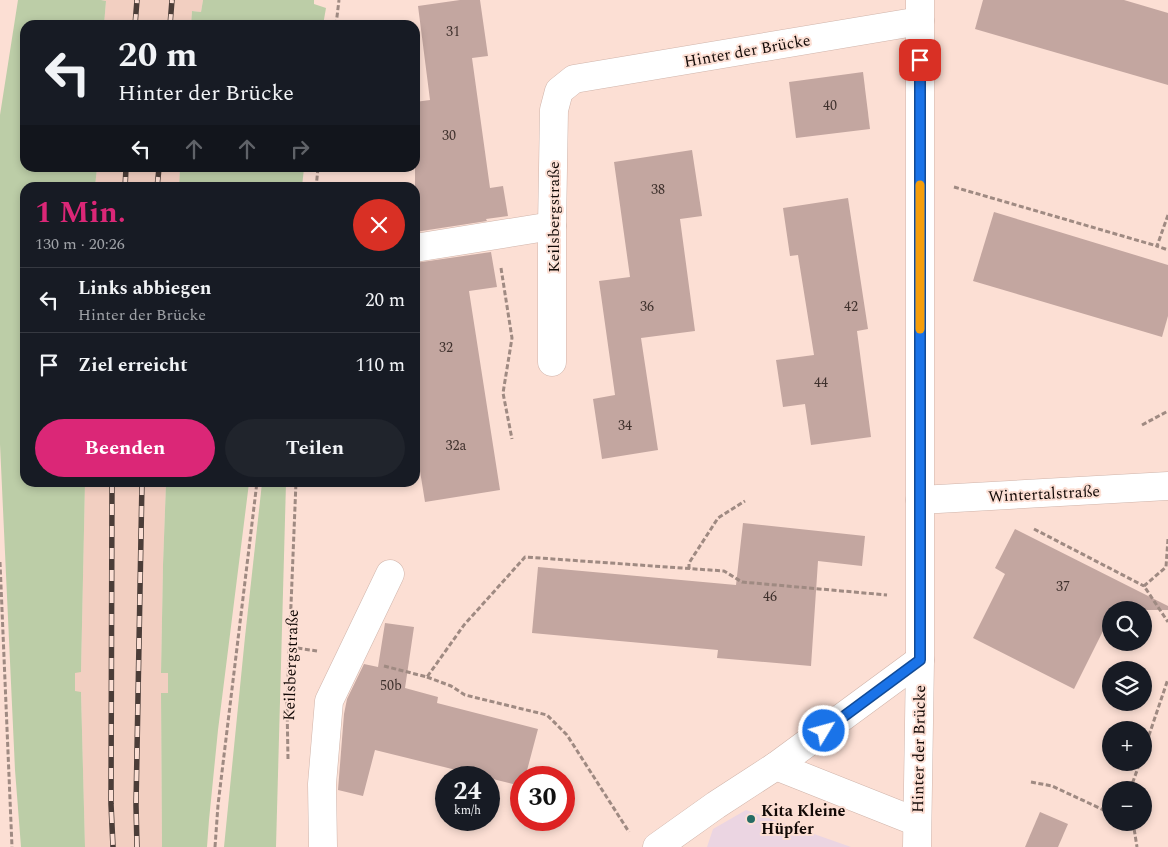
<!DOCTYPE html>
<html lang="de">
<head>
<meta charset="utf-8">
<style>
	body { margin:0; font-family:Spectral,serif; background:#20242c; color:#f1f3f6; height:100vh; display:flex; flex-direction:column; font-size:19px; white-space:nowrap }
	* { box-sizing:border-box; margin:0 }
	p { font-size:16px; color:#9ea1a6 }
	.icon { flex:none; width:28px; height:28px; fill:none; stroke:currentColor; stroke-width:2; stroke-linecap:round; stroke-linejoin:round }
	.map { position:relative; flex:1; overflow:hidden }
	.panel { position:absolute; left:20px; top:182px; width:400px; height:305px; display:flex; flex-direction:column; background:#171b24; border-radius:15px; box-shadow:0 2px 8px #0003 }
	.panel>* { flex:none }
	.hud { position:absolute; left:20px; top:20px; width:400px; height:152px; border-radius:15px; box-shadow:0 2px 8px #0003; background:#171b24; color:#f1f3f6; overflow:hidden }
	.tools { position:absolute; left:1102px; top:601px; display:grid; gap:10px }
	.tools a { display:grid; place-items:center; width:50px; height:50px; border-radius:50%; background:#171b24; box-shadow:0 2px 8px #0003; font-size:25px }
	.speed { position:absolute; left:435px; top:766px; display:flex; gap:10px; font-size:25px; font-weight:700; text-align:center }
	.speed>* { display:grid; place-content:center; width:65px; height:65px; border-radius:50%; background:#171b24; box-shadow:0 2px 8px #0003; line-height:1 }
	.speed small { font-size:12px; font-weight:400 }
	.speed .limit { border:8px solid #d22; background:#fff; color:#111 }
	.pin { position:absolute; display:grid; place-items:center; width:42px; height:42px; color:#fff; margin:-21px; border-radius:10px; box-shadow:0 2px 8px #0006 }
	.me { position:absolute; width:55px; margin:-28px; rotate:53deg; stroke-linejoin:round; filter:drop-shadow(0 0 4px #0008) }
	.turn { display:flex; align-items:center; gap:18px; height:105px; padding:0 15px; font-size:22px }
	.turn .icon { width:65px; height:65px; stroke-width:2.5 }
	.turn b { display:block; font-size:35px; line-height:42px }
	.lanes { display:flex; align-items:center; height:48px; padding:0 15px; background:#0003; justify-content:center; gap:25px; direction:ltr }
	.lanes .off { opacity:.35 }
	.round { display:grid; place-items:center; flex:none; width:52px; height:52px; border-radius:26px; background:#20242c }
	.overview { display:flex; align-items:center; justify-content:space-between; height:85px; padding:0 15px }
	h1 { font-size:30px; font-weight:700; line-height:38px; color:#db2777 }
	.button { display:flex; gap:10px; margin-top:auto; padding:10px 15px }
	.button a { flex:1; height:58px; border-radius:30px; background:#db2777; color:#fff; font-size:20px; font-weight:700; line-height:58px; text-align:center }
	.button a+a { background:#20242c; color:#f1f3f6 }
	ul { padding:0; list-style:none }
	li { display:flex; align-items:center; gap:15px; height:65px; padding:0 15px; border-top:1px solid #363941 }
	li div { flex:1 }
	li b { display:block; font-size:19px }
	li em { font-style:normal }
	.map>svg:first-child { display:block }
	.built { fill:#f2cfc1 }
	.education { fill:#ebd5e2 }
	.green { fill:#bccda7 }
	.building { fill:#c3a6a0 }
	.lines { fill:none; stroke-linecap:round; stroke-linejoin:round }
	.minor-casing { stroke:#d0b4aa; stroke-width:29 }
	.path { stroke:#9f8a82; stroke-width:3; stroke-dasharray:5 2.5; stroke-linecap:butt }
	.minor { stroke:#fff; stroke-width:28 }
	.rail-casing { stroke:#4b3d38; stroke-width:5.5 }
	.rail { stroke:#fcdfd4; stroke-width:4; stroke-dasharray:11; stroke-linecap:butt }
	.route-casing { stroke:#114b97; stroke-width:12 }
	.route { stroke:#1a73e8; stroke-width:9 }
	.slow { stroke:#f59e0b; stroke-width:9 }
	.poi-dot { fill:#246c64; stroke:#fcdfd4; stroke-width:2 }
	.labels { text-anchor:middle; stroke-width:4; stroke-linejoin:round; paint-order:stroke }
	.number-label { font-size:14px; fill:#3e302c }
	.street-label { font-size:16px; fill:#120906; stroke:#fcdfd4 }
	.poi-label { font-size:16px; font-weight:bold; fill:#120906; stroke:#fcdfd4; text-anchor:start }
</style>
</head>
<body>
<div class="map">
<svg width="1168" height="847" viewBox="0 0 1168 847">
	<rect width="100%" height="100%" fill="#fcdfd4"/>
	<g class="built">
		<polygon points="101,0 203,0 201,12 192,11 191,25 104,25 106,1"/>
		<polygon points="97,168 180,168 179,187 95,188"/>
		<polygon points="85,483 166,483 163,565 161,673 168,673 168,693 161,693 162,847 85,847 81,692 75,692 75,672 81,672"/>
	</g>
	<polygon class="education" points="746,810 851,847 707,847 713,829"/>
	<g class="green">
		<polygon points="18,0 101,0 106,1 104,25 25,25 25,168 97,168 95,187 25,188 25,482 85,483 81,672 75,673 75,691 81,692 85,847 21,847 15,770 0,444 0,115"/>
		<polygon points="203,0 314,0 314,4 326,8 323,25 191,25 192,11 201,12"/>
		<polygon points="180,168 304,168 302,187 179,187"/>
		<polygon points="166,483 249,483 218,730 209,820 207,847 162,847 161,693 168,693 168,673 161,673 163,565"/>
		<polygon points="262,483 286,483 276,847 224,847 245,637"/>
	</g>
	<g class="building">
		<polygon points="460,0 480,0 488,56 472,58 490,188 503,186 508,216 486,219 487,221 415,232 415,102 430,100 418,6"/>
		<polygon points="983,0 1124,0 1168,13 1168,85 975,29"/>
		<polygon points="863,72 870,129 796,138 789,82"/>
		<polygon points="692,150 702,216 680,219 695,331 641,338 658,450 602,459 593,399 615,395 599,281 630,277 614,162"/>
		<polygon points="848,198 868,329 857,331 871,437 811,445 805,404 783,407 776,360 814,355 798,255 790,256 783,208"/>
		<polygon points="994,212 1168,265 1168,316 1162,337 973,281"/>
		<polygon points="491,252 497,287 469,291 500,490 425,502 415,440 415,263"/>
		<polygon points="743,523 865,536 862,566 818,561 811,666 717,658 718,650 532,633 538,567 736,585"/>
		<polygon points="1015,529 1168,606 1168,610 1111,610 1111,615 1074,689 973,638 1005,574 995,568"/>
		<polygon points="385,623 414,627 405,688 438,697 437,703 538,729 525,778 521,778 521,786 375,750 363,796 338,790 344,714 347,699 364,664 378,667"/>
		<polygon points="1040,812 1068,824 1058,847 1025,847"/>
	</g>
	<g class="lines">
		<g class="minor-casing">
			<g id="minor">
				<polyline points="415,248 552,226"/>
				<polyline points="552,362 552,226 554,110 559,91 574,79 920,21"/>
				<polyline points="920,500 1168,486"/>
				<polyline points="776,766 917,822"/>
				<polyline points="323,847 322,784 329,701 390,574"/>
				<polyline points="657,847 716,805 776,766 920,660"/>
				<polyline points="917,847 920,660 920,0"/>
			</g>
		</g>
		<g class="path">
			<polyline points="336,25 339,0"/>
			<polyline points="954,187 1157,246"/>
			<polyline points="316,188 318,168"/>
			<polyline points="1168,215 1157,246 1168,250"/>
			<polyline points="501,268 512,338 503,393 512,439"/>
			<polyline points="1142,425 1168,411"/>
			<polyline points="1034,529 1144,586"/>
			<polyline points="1168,539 1166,567 1144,586 1168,622"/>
			<polyline points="0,562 12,847"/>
			<polyline points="689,569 689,563 718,518 745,501"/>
			<polyline points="290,647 317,651"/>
			<polyline points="384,666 427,677 464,625 525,557 724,571 742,582 887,595"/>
			<polyline points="427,677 451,686 465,695 547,715 567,735 629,832"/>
			<polyline points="1144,750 1168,679"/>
			<polyline points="288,759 287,703 296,482"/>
			<polyline points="1031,782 1052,786 1108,812 1111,811"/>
			<polyline points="1130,790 1140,762"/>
			<polyline points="1133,822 1137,847"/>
			<polyline points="215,847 218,805 257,482"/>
		</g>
		<use href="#minor" class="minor"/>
		<g class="rail-casing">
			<g id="rail">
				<polyline points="135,25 137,0"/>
				<polyline points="170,25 172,0"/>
				<polyline points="125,188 126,168"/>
				<polyline points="157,188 159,168"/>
				<polyline points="112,482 111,804 113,847"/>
				<polyline points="137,847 136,805 142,482"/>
			</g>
		</g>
		<use href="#rail" class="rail"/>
	</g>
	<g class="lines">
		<g class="route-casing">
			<polyline id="route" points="824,731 920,660 920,60"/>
		</g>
		<use href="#route" class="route"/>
		<polyline class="slow" points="920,185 920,329"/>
	</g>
	<circle class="poi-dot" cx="751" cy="819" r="5"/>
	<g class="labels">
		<g class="number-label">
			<text x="453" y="36">31</text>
			<text x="830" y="110">40</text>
			<text x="449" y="140">30</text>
			<text x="658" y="194">38</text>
			<text x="647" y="311">36</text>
			<text x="851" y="311">42</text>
			<text x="446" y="352">32</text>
			<text x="821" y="387">44</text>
			<text x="625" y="430">34</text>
			<text x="456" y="450">32a</text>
			<text x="1063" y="591">37</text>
			<text x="770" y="601">46</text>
			<text x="391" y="690">50b</text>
		</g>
		<g class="street-label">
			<text transform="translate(747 50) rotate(-10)" y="6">Hinter der Brücke</text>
			<text transform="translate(553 217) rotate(-90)" y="6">Keilsbergstraße</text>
			<text transform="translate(1044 493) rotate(-3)" y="6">Wintertalstraße</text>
			<text transform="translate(290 665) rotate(-88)" y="6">Keilsbergstraße</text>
			<text transform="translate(918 749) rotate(-89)" y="6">Hinter der Brücke</text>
		</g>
		<g class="poi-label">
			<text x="761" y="816">Kita Kleine<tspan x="761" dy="18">Hüpfer</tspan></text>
		</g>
	</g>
</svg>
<div class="tools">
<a><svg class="icon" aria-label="search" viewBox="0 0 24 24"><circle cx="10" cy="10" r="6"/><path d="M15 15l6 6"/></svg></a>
<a><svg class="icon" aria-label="layers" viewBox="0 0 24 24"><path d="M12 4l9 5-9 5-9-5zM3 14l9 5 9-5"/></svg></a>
<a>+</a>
<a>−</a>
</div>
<div class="speed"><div>24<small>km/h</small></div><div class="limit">30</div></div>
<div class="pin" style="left:920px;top:60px;background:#d93025"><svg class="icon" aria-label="arrive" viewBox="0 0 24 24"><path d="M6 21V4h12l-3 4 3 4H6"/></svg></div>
<svg class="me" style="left:824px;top:731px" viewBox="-20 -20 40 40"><circle r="17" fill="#1a73e8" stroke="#fff" stroke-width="3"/><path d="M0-11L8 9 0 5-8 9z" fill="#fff"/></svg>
<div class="hud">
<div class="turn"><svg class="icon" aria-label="left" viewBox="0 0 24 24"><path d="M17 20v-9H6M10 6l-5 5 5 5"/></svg><div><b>20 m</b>Hinter der Brücke</div></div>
<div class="lanes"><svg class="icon" aria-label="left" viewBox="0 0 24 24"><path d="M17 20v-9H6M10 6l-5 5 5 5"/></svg><svg class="icon off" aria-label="ahead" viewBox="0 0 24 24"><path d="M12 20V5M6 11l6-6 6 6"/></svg><svg class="icon off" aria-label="ahead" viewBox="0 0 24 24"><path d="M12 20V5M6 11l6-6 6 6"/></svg><svg class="icon off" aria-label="right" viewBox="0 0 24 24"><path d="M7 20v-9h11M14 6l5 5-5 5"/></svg></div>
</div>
<section class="panel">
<div class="overview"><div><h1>1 Min.</h1><p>130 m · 20:26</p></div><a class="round" style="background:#d93025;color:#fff"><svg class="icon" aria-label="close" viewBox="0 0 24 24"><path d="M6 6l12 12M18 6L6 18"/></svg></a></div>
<ul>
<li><svg class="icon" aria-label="left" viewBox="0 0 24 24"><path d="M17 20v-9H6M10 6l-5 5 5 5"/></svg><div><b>Links abbiegen</b><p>Hinter der Brücke</p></div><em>20 m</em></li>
<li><svg class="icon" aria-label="arrive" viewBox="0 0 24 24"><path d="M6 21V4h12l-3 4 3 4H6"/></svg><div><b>Ziel erreicht</b></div><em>110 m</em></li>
</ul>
<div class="button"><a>Beenden</a><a>Teilen</a></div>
</section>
</div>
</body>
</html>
